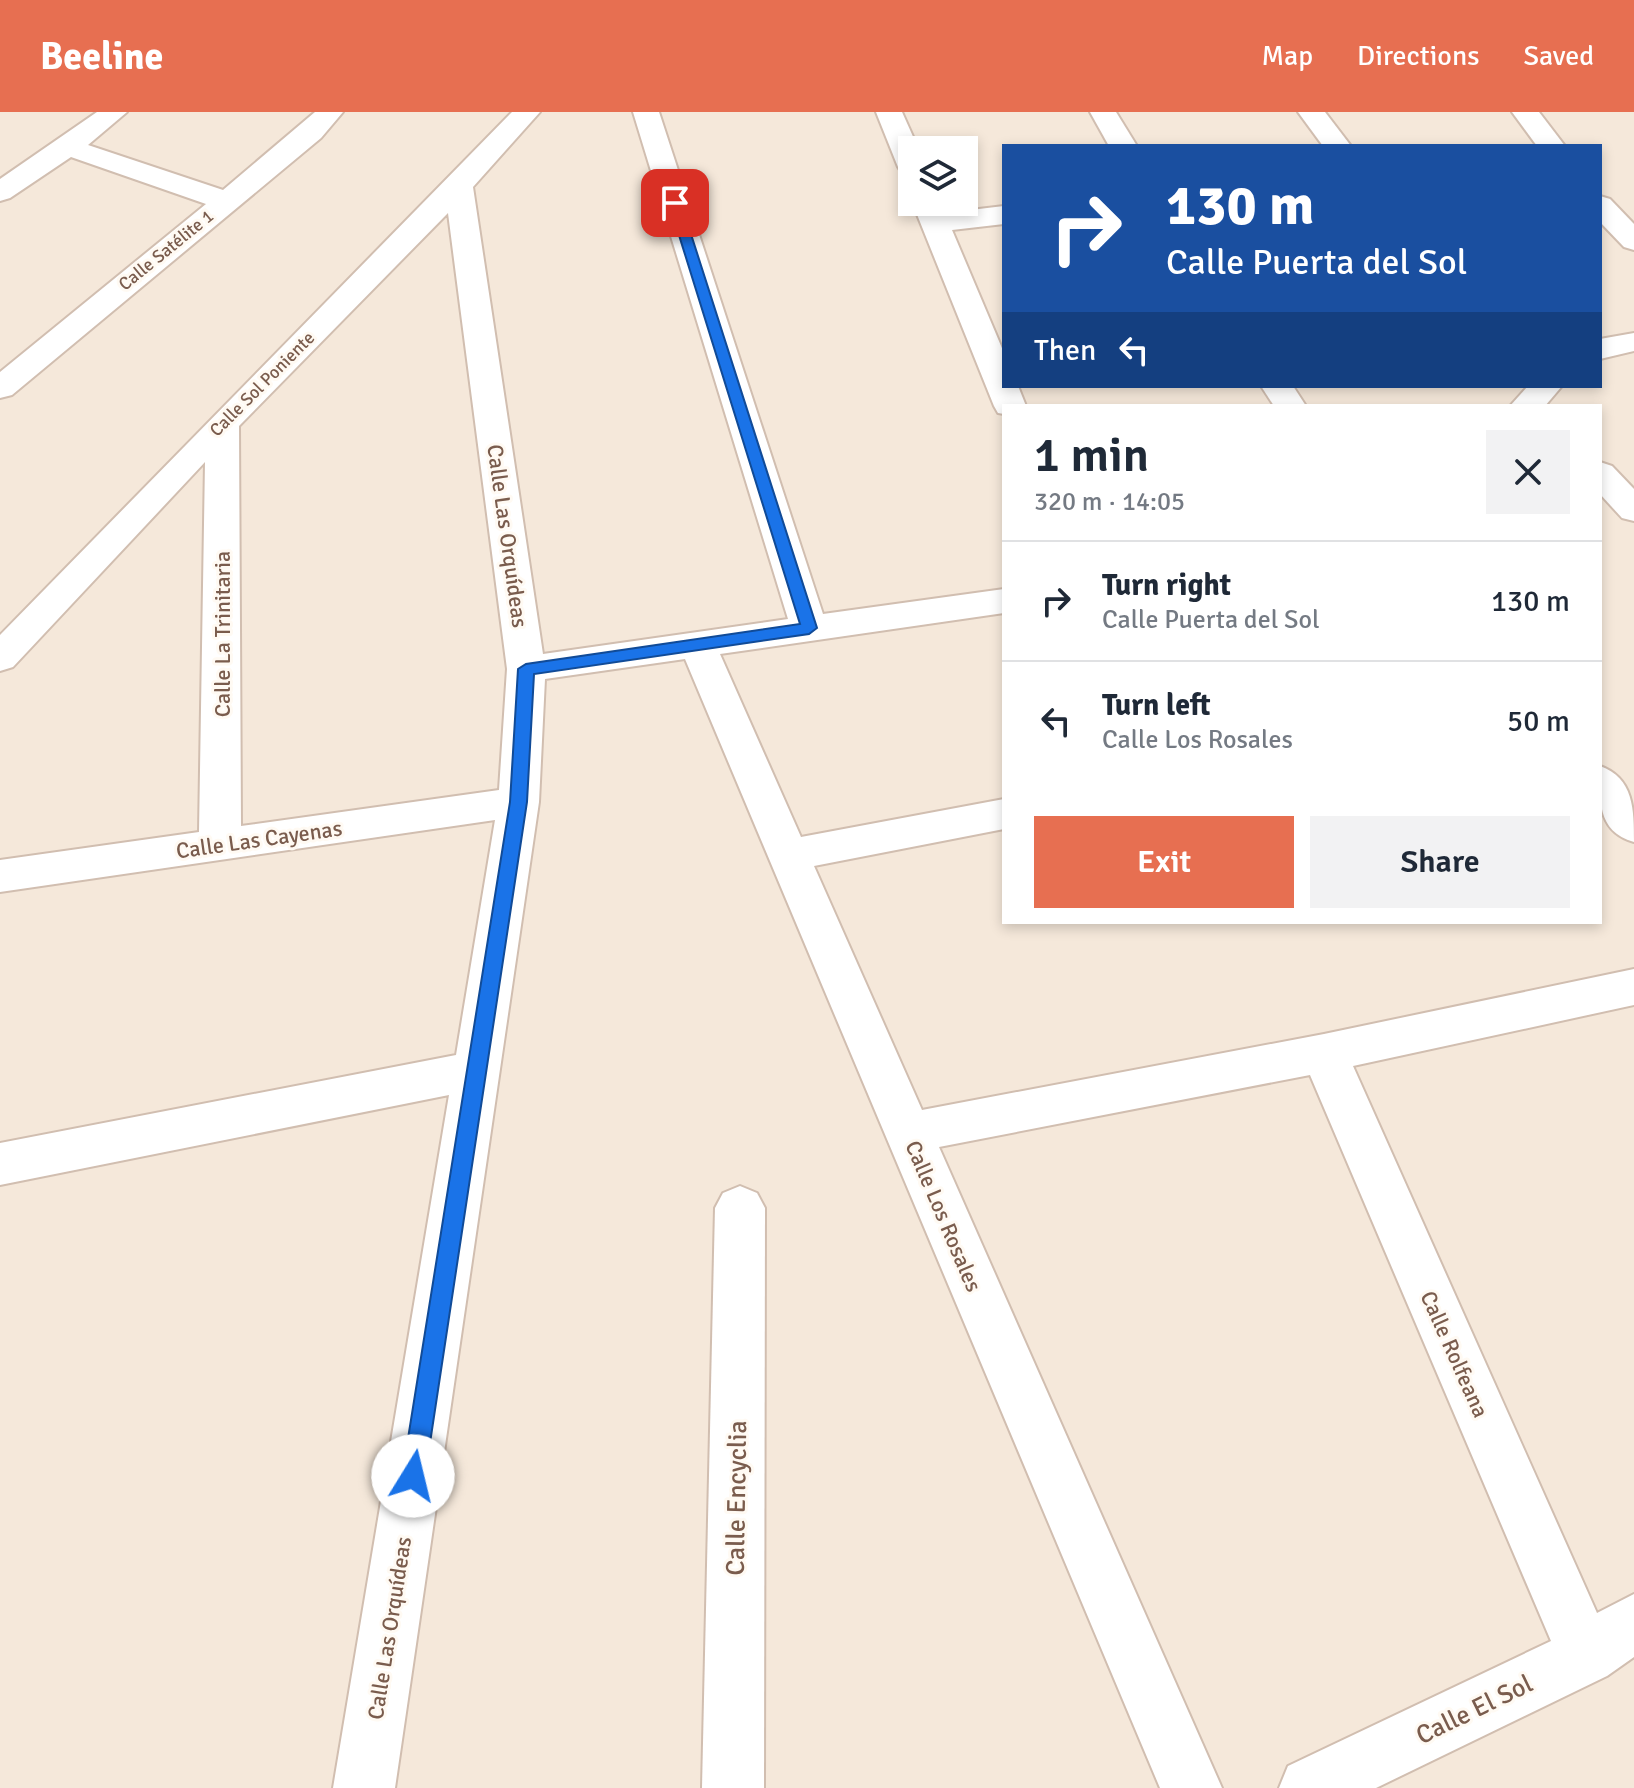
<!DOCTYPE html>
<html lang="en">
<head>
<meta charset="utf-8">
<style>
	body { margin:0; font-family:Signika,sans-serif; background:#f2f2f3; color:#1f2937; height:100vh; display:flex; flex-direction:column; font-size:30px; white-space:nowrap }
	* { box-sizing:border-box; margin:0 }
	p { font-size:26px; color:#747a83 }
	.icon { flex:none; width:44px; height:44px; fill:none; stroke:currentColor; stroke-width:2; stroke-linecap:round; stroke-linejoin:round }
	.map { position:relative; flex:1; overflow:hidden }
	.side { position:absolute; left:1002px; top:292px; width:600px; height:520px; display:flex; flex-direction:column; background:#fff; border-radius:0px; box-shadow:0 4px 12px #0003 }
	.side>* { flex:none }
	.banner { position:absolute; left:1002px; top:32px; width:600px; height:244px; border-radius:0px; box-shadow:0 4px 12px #0003; background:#1a4fa0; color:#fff; overflow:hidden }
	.tools { position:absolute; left:898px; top:24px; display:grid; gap:16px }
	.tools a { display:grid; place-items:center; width:80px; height:80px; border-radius:0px; background:#fff; box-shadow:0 4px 12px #0003; font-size:40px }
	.pin { position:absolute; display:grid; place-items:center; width:68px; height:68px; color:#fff; margin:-34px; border-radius:16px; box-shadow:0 4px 12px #0006 }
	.me { position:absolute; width:88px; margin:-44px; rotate:9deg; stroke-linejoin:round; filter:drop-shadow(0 0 6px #0008) }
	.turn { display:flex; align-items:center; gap:28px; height:168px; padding:0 32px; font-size:36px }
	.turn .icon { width:104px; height:104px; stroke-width:2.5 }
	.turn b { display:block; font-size:56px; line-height:68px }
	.then { display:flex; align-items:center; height:76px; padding:0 32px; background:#0003; gap:16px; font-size:30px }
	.round { display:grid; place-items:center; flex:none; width:84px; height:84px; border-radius:0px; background:#f2f2f3 }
	.head { display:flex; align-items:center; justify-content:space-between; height:136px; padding:0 32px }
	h1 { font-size:48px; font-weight:600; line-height:60px }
	.cta { display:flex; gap:16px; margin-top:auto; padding:16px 32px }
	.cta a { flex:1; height:92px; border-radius:0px; background:#e76f51; color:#fff; font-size:32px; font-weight:600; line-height:92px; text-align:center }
	.cta a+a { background:#f2f2f3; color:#1f2937 }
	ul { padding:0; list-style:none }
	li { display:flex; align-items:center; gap:24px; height:120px; padding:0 32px; border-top:2px solid #e0e1e3 }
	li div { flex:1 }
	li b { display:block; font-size:30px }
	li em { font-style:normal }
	header { display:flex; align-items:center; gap:48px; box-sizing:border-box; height:112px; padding:0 40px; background:#e76f51; color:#fff }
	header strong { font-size:38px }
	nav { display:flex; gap:44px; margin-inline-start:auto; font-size:28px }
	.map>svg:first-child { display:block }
	.residential { fill:#f5e8da; fill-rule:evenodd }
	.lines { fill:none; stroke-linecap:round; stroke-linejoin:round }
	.minor-casing { stroke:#d1beb0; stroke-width:4 }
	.minor { fill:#fff; fill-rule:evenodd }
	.route { fill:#1a73e8; stroke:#114b97; stroke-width:2 }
	.labels { text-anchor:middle; stroke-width:6; stroke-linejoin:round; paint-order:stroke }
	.far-street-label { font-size:18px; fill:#7a5c4d; stroke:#fffaf3 }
	.street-label { font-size:22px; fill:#7a5c4d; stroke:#fffaf3 }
	.near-street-label { font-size:26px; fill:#7a5c4d; stroke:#fffaf3 }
</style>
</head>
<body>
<header>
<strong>Beeline</strong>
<nav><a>Map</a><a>Directions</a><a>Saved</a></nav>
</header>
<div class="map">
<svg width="1634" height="1676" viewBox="0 0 1634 1676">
	<rect width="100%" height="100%" fill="#fdf6ec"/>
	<path class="residential" d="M0 0H1634V1676H0ZM1004 34H1600V274H1004ZM912 38H964V90H912ZM1004 294H1600V810H1004Z"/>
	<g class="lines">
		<g class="minor-casing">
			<g id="minor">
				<polygon points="97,0 127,0 88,33 223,78 315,0 343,0 321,26 12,283 0,286 0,260 206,92 71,45 10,86 0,89 0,67"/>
				<path d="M512 0H540L473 75 543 542 788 507 633 0H659L823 502 1004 477V501L720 542 801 725 1004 687V717L814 754 922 998 1324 922 1634 857V893L1353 954 1597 1501 1634 1482V1545L1607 1564 1376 1676H1279L1288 1654 1551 1529 1310 963 939 1035 1222 1676H1160L685 547 545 567 539 690 395 1676H333L449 983 0 1073V1031L456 943 495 708 0 780V748L199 720 205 350 13 555 0 559V523ZM448 101 507 557 499 678 241 714 239 314Z"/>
				<polygon points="876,0 902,0 919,38 912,38 912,63 902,61 898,55"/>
				<polygon points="1090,0 1116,0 1137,34 1109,34"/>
				<polygon points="1298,0 1325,0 1351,34 1323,34"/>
				<polygon points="1512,0 1539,0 1565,34 1537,34"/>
				<polygon points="1600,84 1610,87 1634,112 1634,138 1624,135 1600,110"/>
				<polygon points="912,90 940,90 945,101 1004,94 1004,112 952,118 1004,241 1004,274 1018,274 1026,294 1004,294 1004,302 998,301 994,294"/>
				<polygon points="1634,221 1634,239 1600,247 1600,227"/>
				<polygon points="1261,274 1293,274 1306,294 1274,294"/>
				<polygon points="1528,274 1562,274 1545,294 1510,294"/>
				<polygon points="1600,350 1612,354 1634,377 1634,409 1622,406 1600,382"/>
				<path d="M1600 654C1634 666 1634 698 1634 730 1596 719 1600 687 1600 654Z"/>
				<polygon points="740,1074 757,1081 765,1096 764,1676 702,1676 715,1096 723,1081"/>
			</g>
		</g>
		<use href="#minor" class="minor"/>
	</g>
	<polygon class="route" points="675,88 681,91 817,516 809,522 534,562 527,690 425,1364 421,1372 413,1375 405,1372 402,1364 510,690 518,557 526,552 800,512 669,91"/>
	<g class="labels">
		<g class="far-street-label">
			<text transform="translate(166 138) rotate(-39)" y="6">Calle Satélite 1</text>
			<text transform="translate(262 272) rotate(-45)" y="6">Calle Sol Poniente</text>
		</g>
		<g class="street-label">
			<text transform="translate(508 424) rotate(82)" y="8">Calle Las Orquídeas</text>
			<text transform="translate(222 522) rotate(-90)" y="8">Calle La Trinitaria</text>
			<text transform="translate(259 727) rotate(-8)" y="8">Calle Las Cayenas</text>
			<text transform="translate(944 1104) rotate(67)" y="8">Calle Los Rosales</text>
			<text transform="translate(1455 1242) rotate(66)" y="8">Calle Rolfeana</text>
			<text transform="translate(389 1516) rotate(-81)" y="8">Calle Las Orquídeas</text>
		</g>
		<g class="near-street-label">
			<text transform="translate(736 1386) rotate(-89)" y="9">Calle Encyclia</text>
			<text transform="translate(1474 1597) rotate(-26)" y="9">Calle El Sol</text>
		</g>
	</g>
</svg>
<div class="tools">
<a><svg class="icon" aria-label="layers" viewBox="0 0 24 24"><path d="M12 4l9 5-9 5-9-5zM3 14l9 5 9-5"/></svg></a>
</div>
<div class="pin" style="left:675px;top:91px;background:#d93025"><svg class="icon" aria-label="arrive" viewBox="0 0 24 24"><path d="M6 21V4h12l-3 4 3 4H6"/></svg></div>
<svg class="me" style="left:413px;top:1364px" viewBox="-20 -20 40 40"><circle r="19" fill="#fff"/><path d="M0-13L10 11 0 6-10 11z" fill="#1a73e8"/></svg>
<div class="banner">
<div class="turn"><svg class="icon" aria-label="right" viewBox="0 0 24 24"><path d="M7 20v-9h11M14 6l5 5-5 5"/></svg><div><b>130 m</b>Calle Puerta del Sol</div></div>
<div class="then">Then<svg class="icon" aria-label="left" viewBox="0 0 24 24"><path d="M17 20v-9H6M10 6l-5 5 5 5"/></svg></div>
</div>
<section class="side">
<div class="head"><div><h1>1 min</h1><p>320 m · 14:05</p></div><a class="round"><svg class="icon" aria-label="close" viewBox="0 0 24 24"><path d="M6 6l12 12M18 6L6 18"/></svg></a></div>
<ul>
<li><svg class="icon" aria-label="right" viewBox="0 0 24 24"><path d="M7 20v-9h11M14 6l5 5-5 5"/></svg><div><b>Turn right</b><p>Calle Puerta del Sol</p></div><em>130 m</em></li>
<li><svg class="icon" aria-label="left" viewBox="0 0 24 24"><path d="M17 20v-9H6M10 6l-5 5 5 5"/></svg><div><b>Turn left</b><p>Calle Los Rosales</p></div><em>50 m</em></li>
</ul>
<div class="cta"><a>Exit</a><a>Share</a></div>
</section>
</div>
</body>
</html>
